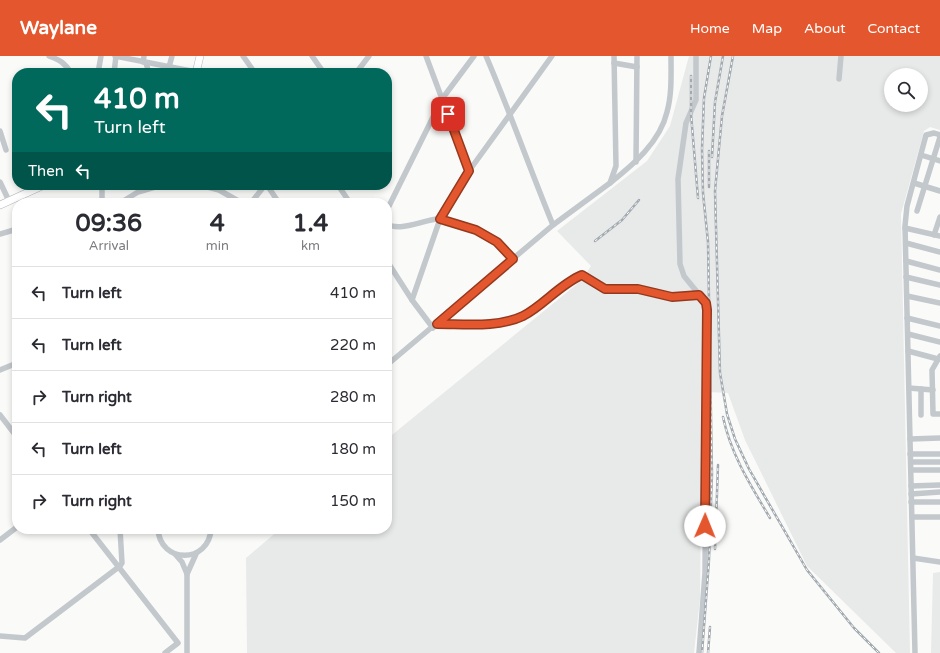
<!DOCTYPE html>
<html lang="en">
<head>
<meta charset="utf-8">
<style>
	body { margin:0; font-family:"Varela Round",sans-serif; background:#f7f7f7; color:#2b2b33; height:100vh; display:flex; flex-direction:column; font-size:15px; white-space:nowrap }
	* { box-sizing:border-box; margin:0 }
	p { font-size:13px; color:#7c7c81 }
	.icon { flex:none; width:22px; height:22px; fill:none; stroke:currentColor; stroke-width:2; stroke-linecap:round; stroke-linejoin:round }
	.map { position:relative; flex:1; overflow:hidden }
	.sheet { position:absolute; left:12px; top:142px; width:380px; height:336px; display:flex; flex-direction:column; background:#fff; border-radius:16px; box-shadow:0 2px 6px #0003 }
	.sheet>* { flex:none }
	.hud { position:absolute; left:12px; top:12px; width:380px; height:122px; border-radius:16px; box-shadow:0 2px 6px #0003; background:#00695c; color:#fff; overflow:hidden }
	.tools { position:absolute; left:884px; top:12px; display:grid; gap:8px }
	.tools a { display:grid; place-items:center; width:44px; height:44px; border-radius:50%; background:#fff; box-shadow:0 2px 6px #0003; font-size:20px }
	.pin { position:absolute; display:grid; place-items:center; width:34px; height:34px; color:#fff; margin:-17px; border-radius:8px; box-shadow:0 2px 6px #0006 }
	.me { position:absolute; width:44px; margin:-22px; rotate:1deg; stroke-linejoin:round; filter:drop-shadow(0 0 3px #0008) }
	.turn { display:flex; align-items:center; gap:14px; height:84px; padding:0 16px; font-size:18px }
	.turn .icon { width:52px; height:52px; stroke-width:2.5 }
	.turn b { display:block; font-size:28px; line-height:34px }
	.then { display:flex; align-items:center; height:38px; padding:0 16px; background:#0003; gap:8px; font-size:15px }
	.eta { display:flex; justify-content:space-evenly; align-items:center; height:68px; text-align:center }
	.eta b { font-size:24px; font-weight:700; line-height:28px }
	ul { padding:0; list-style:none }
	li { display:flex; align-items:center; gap:12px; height:52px; padding:0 16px; border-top:1px solid #e1e1e2 }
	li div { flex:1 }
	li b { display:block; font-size:15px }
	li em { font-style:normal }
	header { display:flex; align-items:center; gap:24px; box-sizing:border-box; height:56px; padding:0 20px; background:#e4572e; color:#fff }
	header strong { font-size:19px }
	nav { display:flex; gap:22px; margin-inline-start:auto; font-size:14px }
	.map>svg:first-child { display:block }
	.built { fill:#e8e9e9; fill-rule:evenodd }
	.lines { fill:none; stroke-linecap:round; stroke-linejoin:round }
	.major-casing { stroke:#b5babe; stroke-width:8 }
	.minor { stroke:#c3c8cc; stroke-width:5.5 }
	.major { stroke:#fff; stroke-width:7 }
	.rail-casing { stroke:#a2aab0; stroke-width:2.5 }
	.rail { stroke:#fff; stroke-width:1; stroke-dasharray:3; stroke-linecap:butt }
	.route-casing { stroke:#94391e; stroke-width:10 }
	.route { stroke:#e4572e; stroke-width:7 }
</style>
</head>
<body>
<header>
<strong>Waylane</strong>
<nav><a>Home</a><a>Map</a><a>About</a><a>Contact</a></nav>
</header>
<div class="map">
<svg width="940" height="597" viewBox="0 0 940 597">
	<rect width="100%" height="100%" fill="#fafaf8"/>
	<g class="built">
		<path d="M689 0H940V74L930 71 924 75 901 158 910 597H896L807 510 745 384 728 337 708 336 707 249 703 248 700 543 694 597H247L246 502 280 473H387V383L582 224 591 210 557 175 647 105 670 70ZM891 19H921V49H891Z"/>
		<polygon points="940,516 940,597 931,597 933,517"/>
	</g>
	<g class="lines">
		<g class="major-casing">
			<g id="major">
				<polyline points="196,17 200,0"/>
				<polyline points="0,149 44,129"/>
			</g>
		</g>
		<g class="minor">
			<path d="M49 0C60 4 65 7 71 17"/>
			<polyline points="115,0 196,16"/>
			<polyline points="243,0 255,17"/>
			<polyline points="312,0 324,17"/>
			<polyline points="426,0 469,115"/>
			<path d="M486 0C510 56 530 113 553 169"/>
			<polyline points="696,0 696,44 686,67 678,123 680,208 684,220 706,247 707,254 705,517 699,597"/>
			<polyline points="143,6 144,0"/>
			<polyline points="146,7 149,17"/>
			<polyline points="614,7 637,11"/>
			<polyline points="169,11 172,0"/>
			<polyline points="98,17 101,0"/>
			<polyline points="114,17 116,0"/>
			<polyline points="356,17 369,0"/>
			<polyline points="839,23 841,0"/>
			<polyline points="0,75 6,94"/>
			<polyline points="921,99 940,105"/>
			<polyline points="636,106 637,0"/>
			<polyline points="0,126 9,145"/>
			<path d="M610 127C633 109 660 86 667 56 672 38 671 19 671 0"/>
			<polyline points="914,127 940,135"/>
			<polyline points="102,129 102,147"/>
			<polyline points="200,129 219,134 242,147"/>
			<polyline points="267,129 279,147"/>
			<polyline points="338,129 350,147"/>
			<polyline points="120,147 138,136 162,129"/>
			<polyline points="251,147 265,129"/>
			<polyline points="387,154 442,43 474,0"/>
			<polyline points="917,155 940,81"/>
			<path d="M387 168C400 176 423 164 438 163 444 163 450 166 456 168 482 176 494 183 513 203"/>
			<polyline points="905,172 940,180"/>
			<polyline points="0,178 17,173"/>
			<polyline points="934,179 940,161"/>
			<polyline points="906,187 940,196"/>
			<polyline points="387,205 412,244 433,272"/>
			<polyline points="906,205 940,214"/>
			<polyline points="906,221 940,229"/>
			<polyline points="907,240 940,247"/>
			<polyline points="412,244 440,163 469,115 552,0"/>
			<polyline points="907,262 940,270"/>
			<path d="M437 268C465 268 498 272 523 260 544 250 560 228 582 219L605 233H638L673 241 699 239"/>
			<polyline points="908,278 940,286"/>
			<polyline points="908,295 938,303"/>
			<polyline points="940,300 932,314 933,358 940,358"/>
			<polyline points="387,309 553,169 610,127 616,110 614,0"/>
			<polyline points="0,314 17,307"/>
			<polyline points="909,332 933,334"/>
			<polyline points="0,359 17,381"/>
			<polyline points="921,359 921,333"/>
			<polyline points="910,383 940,382"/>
			<polyline points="910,398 940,398"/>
			<polyline points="911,406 940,406"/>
			<polyline points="911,414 940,414"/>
			<polyline points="911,430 940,429"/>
			<polyline points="911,438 940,436"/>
			<polyline points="911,446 940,446"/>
			<polyline points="912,461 940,461"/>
			<polyline points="89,473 178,587 165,597"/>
			<path d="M158 473C160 508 209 508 211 473"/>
			<polyline points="0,484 17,471"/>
			<polyline points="175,498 182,506 187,518"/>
			<polyline points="913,502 940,506"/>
			<polyline points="0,580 25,582 120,510 122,507 120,473"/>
			<polyline points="187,597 187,518 196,498"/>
			<polyline points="915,597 905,170 907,150 926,79 934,77 940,79"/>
		</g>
		<use href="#major" class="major"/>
		<g class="rail-casing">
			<g id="rail">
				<polyline points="733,0 722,60 715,135 720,317 727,358 735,383 749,413 807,514 854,572 879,597"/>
				<polyline points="691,20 691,58 698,142"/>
				<polyline points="709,95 709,131"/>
				<polyline points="712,101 715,46 723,0"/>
				<polyline points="595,185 622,164 639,144"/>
				<path d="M723 361C731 399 751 430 770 462"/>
				<polyline points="715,493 718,409"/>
				<polyline points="702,597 709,504 712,418 708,186 703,137 702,93 704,42 711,0"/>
				<polyline points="708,597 710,571"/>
			</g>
		</g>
		<use href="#rail" class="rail"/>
	</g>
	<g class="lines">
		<g class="route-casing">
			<path id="route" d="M448 58 469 115 440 163 476 174 497 186 513 203 437 268C465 268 498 272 523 260 543 250 560 228 582 219L605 233H638L672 241 699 239 706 247 707 254 705 470"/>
		</g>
		<use href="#route" class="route"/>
	</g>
</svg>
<div class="tools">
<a><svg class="icon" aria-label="search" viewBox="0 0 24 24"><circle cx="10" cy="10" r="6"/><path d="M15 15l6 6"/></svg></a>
</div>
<div class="pin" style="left:448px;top:58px;background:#d93025"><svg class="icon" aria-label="arrive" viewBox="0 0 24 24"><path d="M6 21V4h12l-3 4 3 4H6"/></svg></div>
<svg class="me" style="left:705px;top:470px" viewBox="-20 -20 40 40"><circle r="19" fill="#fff"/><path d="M0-13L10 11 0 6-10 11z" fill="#e4572e"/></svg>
<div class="hud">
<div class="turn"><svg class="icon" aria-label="left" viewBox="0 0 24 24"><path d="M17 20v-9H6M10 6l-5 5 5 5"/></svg><div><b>410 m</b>Turn left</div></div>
<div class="then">Then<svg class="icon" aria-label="left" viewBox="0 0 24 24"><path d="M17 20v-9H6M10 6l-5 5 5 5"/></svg></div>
</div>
<section class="sheet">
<div class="eta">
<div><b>09:36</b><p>Arrival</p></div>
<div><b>4</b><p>min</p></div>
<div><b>1.4</b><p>km</p></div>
</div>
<ul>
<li><svg class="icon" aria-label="left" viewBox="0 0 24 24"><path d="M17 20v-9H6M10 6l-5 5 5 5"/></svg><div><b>Turn left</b></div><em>410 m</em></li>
<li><svg class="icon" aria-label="left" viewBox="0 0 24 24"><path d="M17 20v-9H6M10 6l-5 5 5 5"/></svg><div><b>Turn left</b></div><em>220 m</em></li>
<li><svg class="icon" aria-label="right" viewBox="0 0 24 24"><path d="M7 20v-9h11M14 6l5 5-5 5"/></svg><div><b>Turn right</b></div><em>280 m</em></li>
<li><svg class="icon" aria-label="left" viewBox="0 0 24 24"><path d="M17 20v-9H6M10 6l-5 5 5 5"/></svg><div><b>Turn left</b></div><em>180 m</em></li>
<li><svg class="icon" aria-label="right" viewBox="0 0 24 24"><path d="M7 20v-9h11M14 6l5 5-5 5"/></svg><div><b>Turn right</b></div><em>150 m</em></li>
</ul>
</section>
</div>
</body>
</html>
